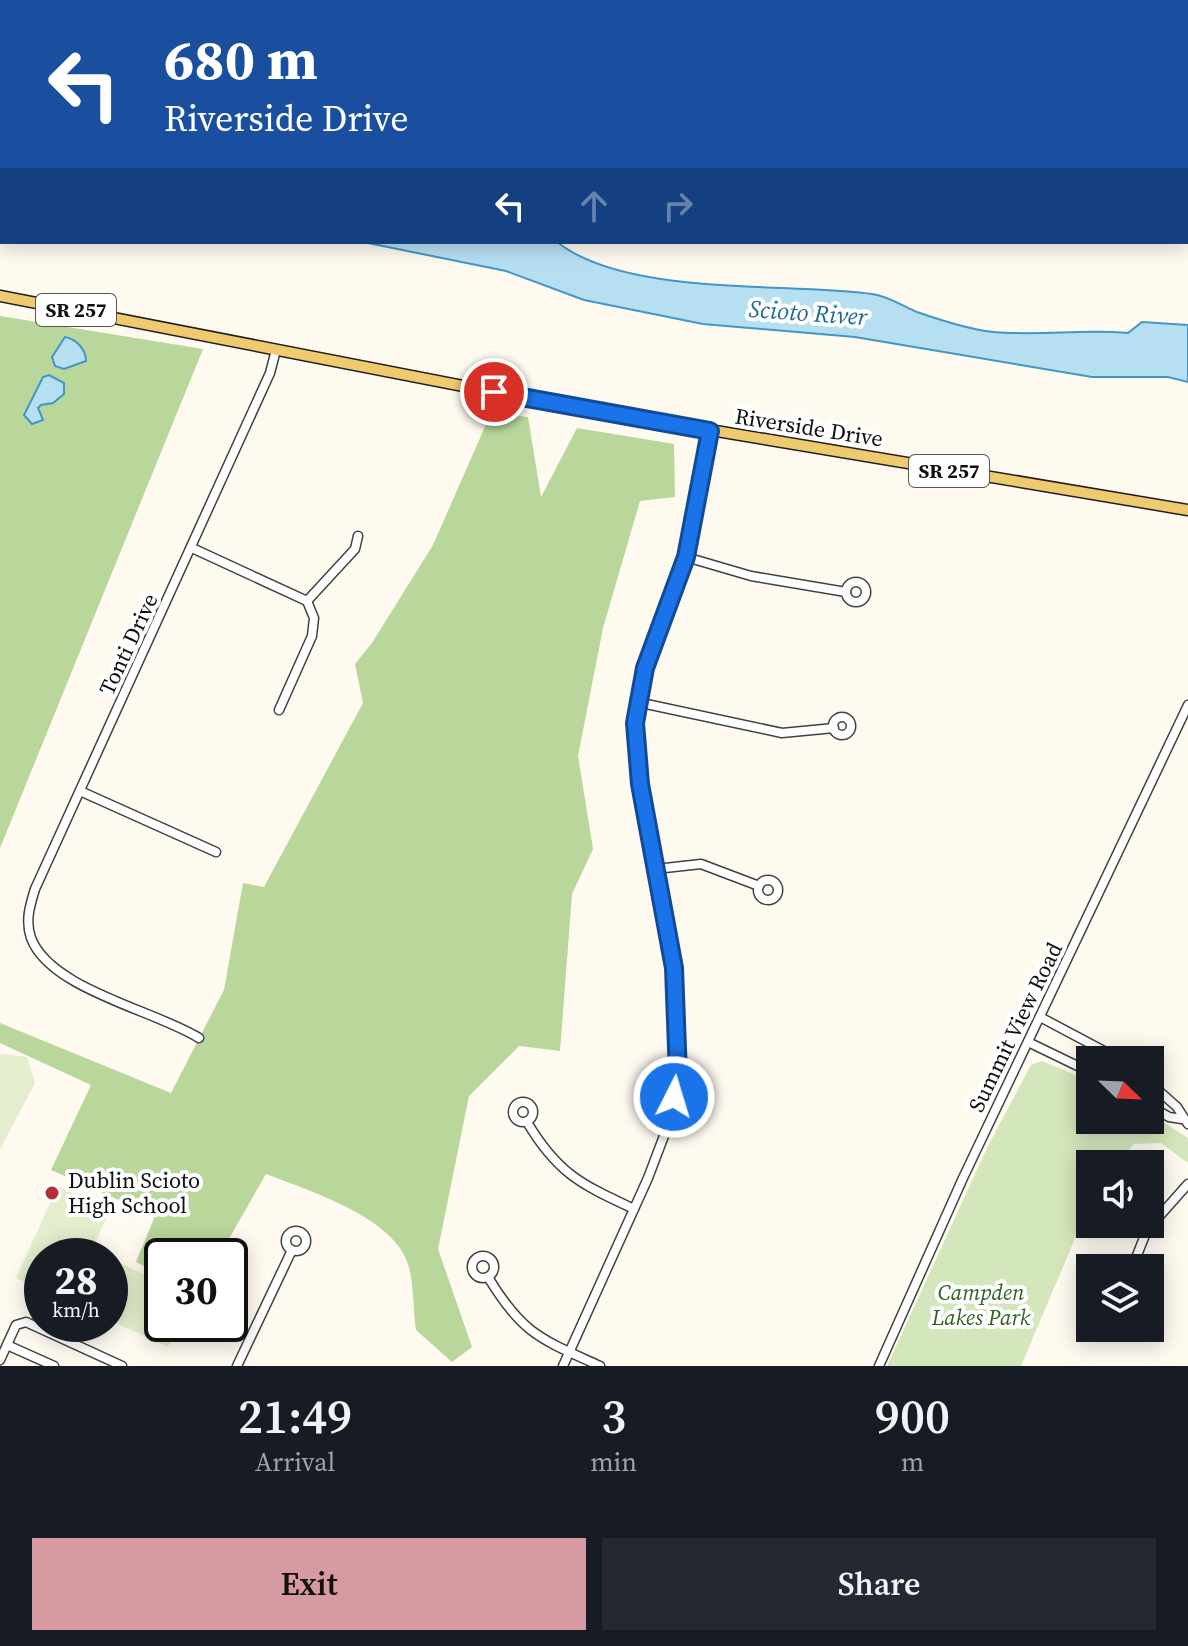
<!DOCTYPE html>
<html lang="en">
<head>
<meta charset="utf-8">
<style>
	body { margin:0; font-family:"Source Serif 4",serif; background:#242831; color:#f1f3f6; height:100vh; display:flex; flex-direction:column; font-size:30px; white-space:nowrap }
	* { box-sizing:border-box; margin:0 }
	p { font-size:26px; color:#9ea1a6 }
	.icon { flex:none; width:44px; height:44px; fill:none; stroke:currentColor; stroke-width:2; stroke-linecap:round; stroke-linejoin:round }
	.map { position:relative; height:1366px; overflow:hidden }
	.sheet { display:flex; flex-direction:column; background:#171b24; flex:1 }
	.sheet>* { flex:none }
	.banner { position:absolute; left:0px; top:0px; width:1188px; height:244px; box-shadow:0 4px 20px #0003; background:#1a4fa0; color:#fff; overflow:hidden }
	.needle { width:52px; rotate:113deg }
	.fabs { position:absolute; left:1076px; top:1046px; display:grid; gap:16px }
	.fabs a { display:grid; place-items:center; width:88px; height:88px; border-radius:0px; background:#171b24; box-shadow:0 4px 20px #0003; font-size:40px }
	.speed { position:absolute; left:24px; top:1238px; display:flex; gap:16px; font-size:40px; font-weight:700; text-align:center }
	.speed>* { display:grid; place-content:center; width:104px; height:104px; border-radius:50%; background:#171b24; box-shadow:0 4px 20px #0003; line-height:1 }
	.speed small { font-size:20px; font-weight:400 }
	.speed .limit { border:4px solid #111; border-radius:12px; background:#fff; color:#111 }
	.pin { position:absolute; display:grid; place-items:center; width:68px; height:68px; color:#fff; margin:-34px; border:4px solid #fff; border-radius:50%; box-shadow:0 2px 8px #0007 }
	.me { position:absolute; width:88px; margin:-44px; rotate:5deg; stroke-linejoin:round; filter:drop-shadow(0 0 6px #0008) }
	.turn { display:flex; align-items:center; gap:28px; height:168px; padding:0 32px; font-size:36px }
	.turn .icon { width:104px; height:104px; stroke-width:2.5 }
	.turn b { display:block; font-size:56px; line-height:68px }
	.lanes { display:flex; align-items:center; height:76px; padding:0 32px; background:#0003; justify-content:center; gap:40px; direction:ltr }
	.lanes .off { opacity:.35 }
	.eta { display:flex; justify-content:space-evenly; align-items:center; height:136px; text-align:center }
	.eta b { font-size:48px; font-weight:600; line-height:56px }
	.primary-button { display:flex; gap:16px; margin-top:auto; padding:16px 32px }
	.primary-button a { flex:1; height:92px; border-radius:0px; background:#d69ba2; color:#111; font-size:32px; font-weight:600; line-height:92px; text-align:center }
	.primary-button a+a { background:#242831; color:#f1f3f6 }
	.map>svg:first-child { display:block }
	.green { fill:#d4e6bb }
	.forest { fill:#b9d69b }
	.pitch { fill:#e4eecc }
	.water { fill:#b7dff2; stroke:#4397c4; stroke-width:2 }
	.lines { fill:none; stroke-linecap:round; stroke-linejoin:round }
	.minor-casing { stroke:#414141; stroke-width:11 }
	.major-casing { stroke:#1f1f1f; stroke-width:13 }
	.minor { stroke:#fff; stroke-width:8 }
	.major { stroke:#efca6e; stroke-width:10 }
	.route-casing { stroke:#114b97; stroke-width:20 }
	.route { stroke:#1a73e8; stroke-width:14 }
	.poi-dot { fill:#b52f3b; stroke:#fff; stroke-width:3 }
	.labels { text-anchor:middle; stroke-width:8; stroke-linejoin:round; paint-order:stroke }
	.shield { fill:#fff; stroke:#565656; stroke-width:2 }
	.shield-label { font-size:20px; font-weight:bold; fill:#0e0e0e }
	.street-label { font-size:22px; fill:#0e0e0e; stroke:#fff }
	.poi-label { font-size:22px; fill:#0e0e0e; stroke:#fff; text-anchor:start }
	.park-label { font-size:22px; font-style:italic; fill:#326122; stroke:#fff }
	.water-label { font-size:24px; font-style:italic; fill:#1f6998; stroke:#fff }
</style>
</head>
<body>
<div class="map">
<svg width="1188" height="1366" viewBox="0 0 1188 1366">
	<rect width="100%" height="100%" fill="#fefaf0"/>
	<polygon class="green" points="1042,1061 1090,1081 1090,1120 1150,1120 1150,1114 1188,1138 1188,1163 1161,1143 1134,1144 1115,1164 1090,1164 1090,1203 1021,1366 887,1366 987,1148 1031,1065"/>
	<g class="forest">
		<polygon points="0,316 203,349 0,848"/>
		<path d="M491 413 528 417 541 497 577 428 674 444 675 497 640 501 603 628 578 756 593 849 572 894 560 1051 519 1046 469 1096 438 1249 472 1347 452 1362 416 1330C413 1309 414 1287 409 1267 396 1217 309 1191 266 1174L219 1256H162V1275L136 1262 155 1216 51 1170 91 1085 0 1043V1023L171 1093 224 990 243 883 264 887 363 703 355 664 372 643 433 545Z"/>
	</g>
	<g class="pitch">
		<polygon points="0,1054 27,1057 35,1083 0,1149"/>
		<polygon points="58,1186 110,1210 89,1256 42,1256 42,1290 16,1278"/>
		<polygon points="110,1258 162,1283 162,1324 178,1324 168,1347 110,1320"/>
	</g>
	<g class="water">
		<path d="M363 242H557C627 297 784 282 872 294 888 296 903 306 917 312 940 320 970 330 994 332 1039 336 1084 329 1128 333L1142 322 1188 325V382L1168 377H1092L855 337 703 324 584 300 506 271Z"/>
		<path d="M65 337C76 339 86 349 86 361L64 369 55 366 52 357Z"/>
		<polygon points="49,375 64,383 64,394 53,403 41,405 38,408 43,420 32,424 24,415 43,377"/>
	</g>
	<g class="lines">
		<g class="minor-casing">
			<g id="minor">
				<polyline points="631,0 632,2"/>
				<polyline points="879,0 882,2"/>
				<polyline points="1003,0 1004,2"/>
				<polyline points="868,2 870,0"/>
				<polyline points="1186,186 1188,186"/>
				<polyline points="192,548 307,601 314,618 312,636 279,710"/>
				<polyline points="686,557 751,576 846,592"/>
				<circle cx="856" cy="592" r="10"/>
				<polyline points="307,601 355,549 358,536"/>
				<polyline points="637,702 782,733 834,728"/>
				<circle cx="842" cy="726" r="9"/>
				<polyline points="80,791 216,852"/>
				<polyline points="656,869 701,864 759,886"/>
				<circle cx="768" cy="890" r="10"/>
				<polyline points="1040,1017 1121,1060"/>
				<path d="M199 1038C154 1010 50 989 31 938 25 921 30 905 35 889L270 373 276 350"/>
				<polyline points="1028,1042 1090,1072"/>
				<polyline points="1150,1083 1177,1107 1188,1124"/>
				<circle cx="523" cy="1112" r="10"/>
				<polyline points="1150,1106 1169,1117 1182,1119"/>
				<path d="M527 1122C558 1174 581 1184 634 1209"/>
				<circle cx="296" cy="1241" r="10"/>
				<circle cx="483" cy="1267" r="11"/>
				<polyline points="1132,1268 1147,1230 1188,1184"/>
				<path d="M488 1277C523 1335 541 1339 600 1366"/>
				<polyline points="7,1345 54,1366"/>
				<polyline points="0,1360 16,1325 26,1322 122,1366"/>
				<polyline points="237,1366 292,1250"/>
				<path d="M563 1366 648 1178 670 1120 678 1075 674 968 635 738C639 669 667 623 685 559 698 518 703 474 710 431"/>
				<polyline points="879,1366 963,1178 1188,705"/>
			</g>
		</g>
		<g class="major-casing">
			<polyline id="major" points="0,296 561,405 1188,510"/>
		</g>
		<use href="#minor" class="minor"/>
		<use href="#major" class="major"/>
	</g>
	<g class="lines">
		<g class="route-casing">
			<polyline id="route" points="494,392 710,431 686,557 645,668 635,723 640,784 674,968 678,1075 674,1097"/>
		</g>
		<use href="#route" class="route"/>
	</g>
	<circle class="poi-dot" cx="52" cy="1193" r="8"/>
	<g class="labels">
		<g class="shield">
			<rect x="36" y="294" width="80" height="32" rx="6"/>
			<rect x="909" y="455" width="80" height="32" rx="6"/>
		</g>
		<g class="shield-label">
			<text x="76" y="317">SR 257</text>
			<text x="949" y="478">SR 257</text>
		</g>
		<g class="street-label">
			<text transform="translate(809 427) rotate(9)" y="8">Riverside Drive</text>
			<text transform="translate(128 644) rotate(-65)" y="8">Tonti Drive</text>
			<text transform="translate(1015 1027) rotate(-64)" y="8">Summit View Road</text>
		</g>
		<g class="poi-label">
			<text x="68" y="1188">Dublin Scioto<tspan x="68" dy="25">High School</tspan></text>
		</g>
		<g class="park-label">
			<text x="981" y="1300">Campden<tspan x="981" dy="25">Lakes Park</tspan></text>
		</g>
		<g class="water-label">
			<text transform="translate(808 313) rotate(4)" y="8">Scioto River</text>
		</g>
	</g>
</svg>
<div class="fabs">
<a><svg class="needle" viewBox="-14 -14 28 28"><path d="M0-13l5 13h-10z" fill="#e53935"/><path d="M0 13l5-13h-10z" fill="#9ea1a6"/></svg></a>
<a><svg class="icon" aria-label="sound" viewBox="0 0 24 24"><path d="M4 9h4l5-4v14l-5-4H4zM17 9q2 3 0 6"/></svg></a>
<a><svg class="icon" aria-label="layers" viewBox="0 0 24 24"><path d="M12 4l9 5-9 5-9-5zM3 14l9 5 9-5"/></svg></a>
</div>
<div class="speed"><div>28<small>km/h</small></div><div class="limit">30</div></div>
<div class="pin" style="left:494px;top:392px;background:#d93025"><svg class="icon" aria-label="arrive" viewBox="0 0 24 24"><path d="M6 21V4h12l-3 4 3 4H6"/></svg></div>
<svg class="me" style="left:674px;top:1097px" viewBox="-20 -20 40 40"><circle r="17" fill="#1a73e8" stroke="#fff" stroke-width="3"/><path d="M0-11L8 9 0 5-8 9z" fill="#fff"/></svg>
<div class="banner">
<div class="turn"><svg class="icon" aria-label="left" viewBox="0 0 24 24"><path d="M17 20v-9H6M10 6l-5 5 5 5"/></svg><div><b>680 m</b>Riverside Drive</div></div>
<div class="lanes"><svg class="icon" aria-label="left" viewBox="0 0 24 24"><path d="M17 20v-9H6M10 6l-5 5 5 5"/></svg><svg class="icon off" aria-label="ahead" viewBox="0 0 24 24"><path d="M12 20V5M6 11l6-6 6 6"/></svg><svg class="icon off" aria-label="right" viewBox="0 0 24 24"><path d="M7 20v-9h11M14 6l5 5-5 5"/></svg></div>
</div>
</div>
<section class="sheet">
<div class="eta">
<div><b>21:49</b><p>Arrival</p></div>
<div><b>3</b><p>min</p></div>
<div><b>900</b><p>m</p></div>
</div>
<div class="primary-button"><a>Exit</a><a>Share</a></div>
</section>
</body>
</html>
